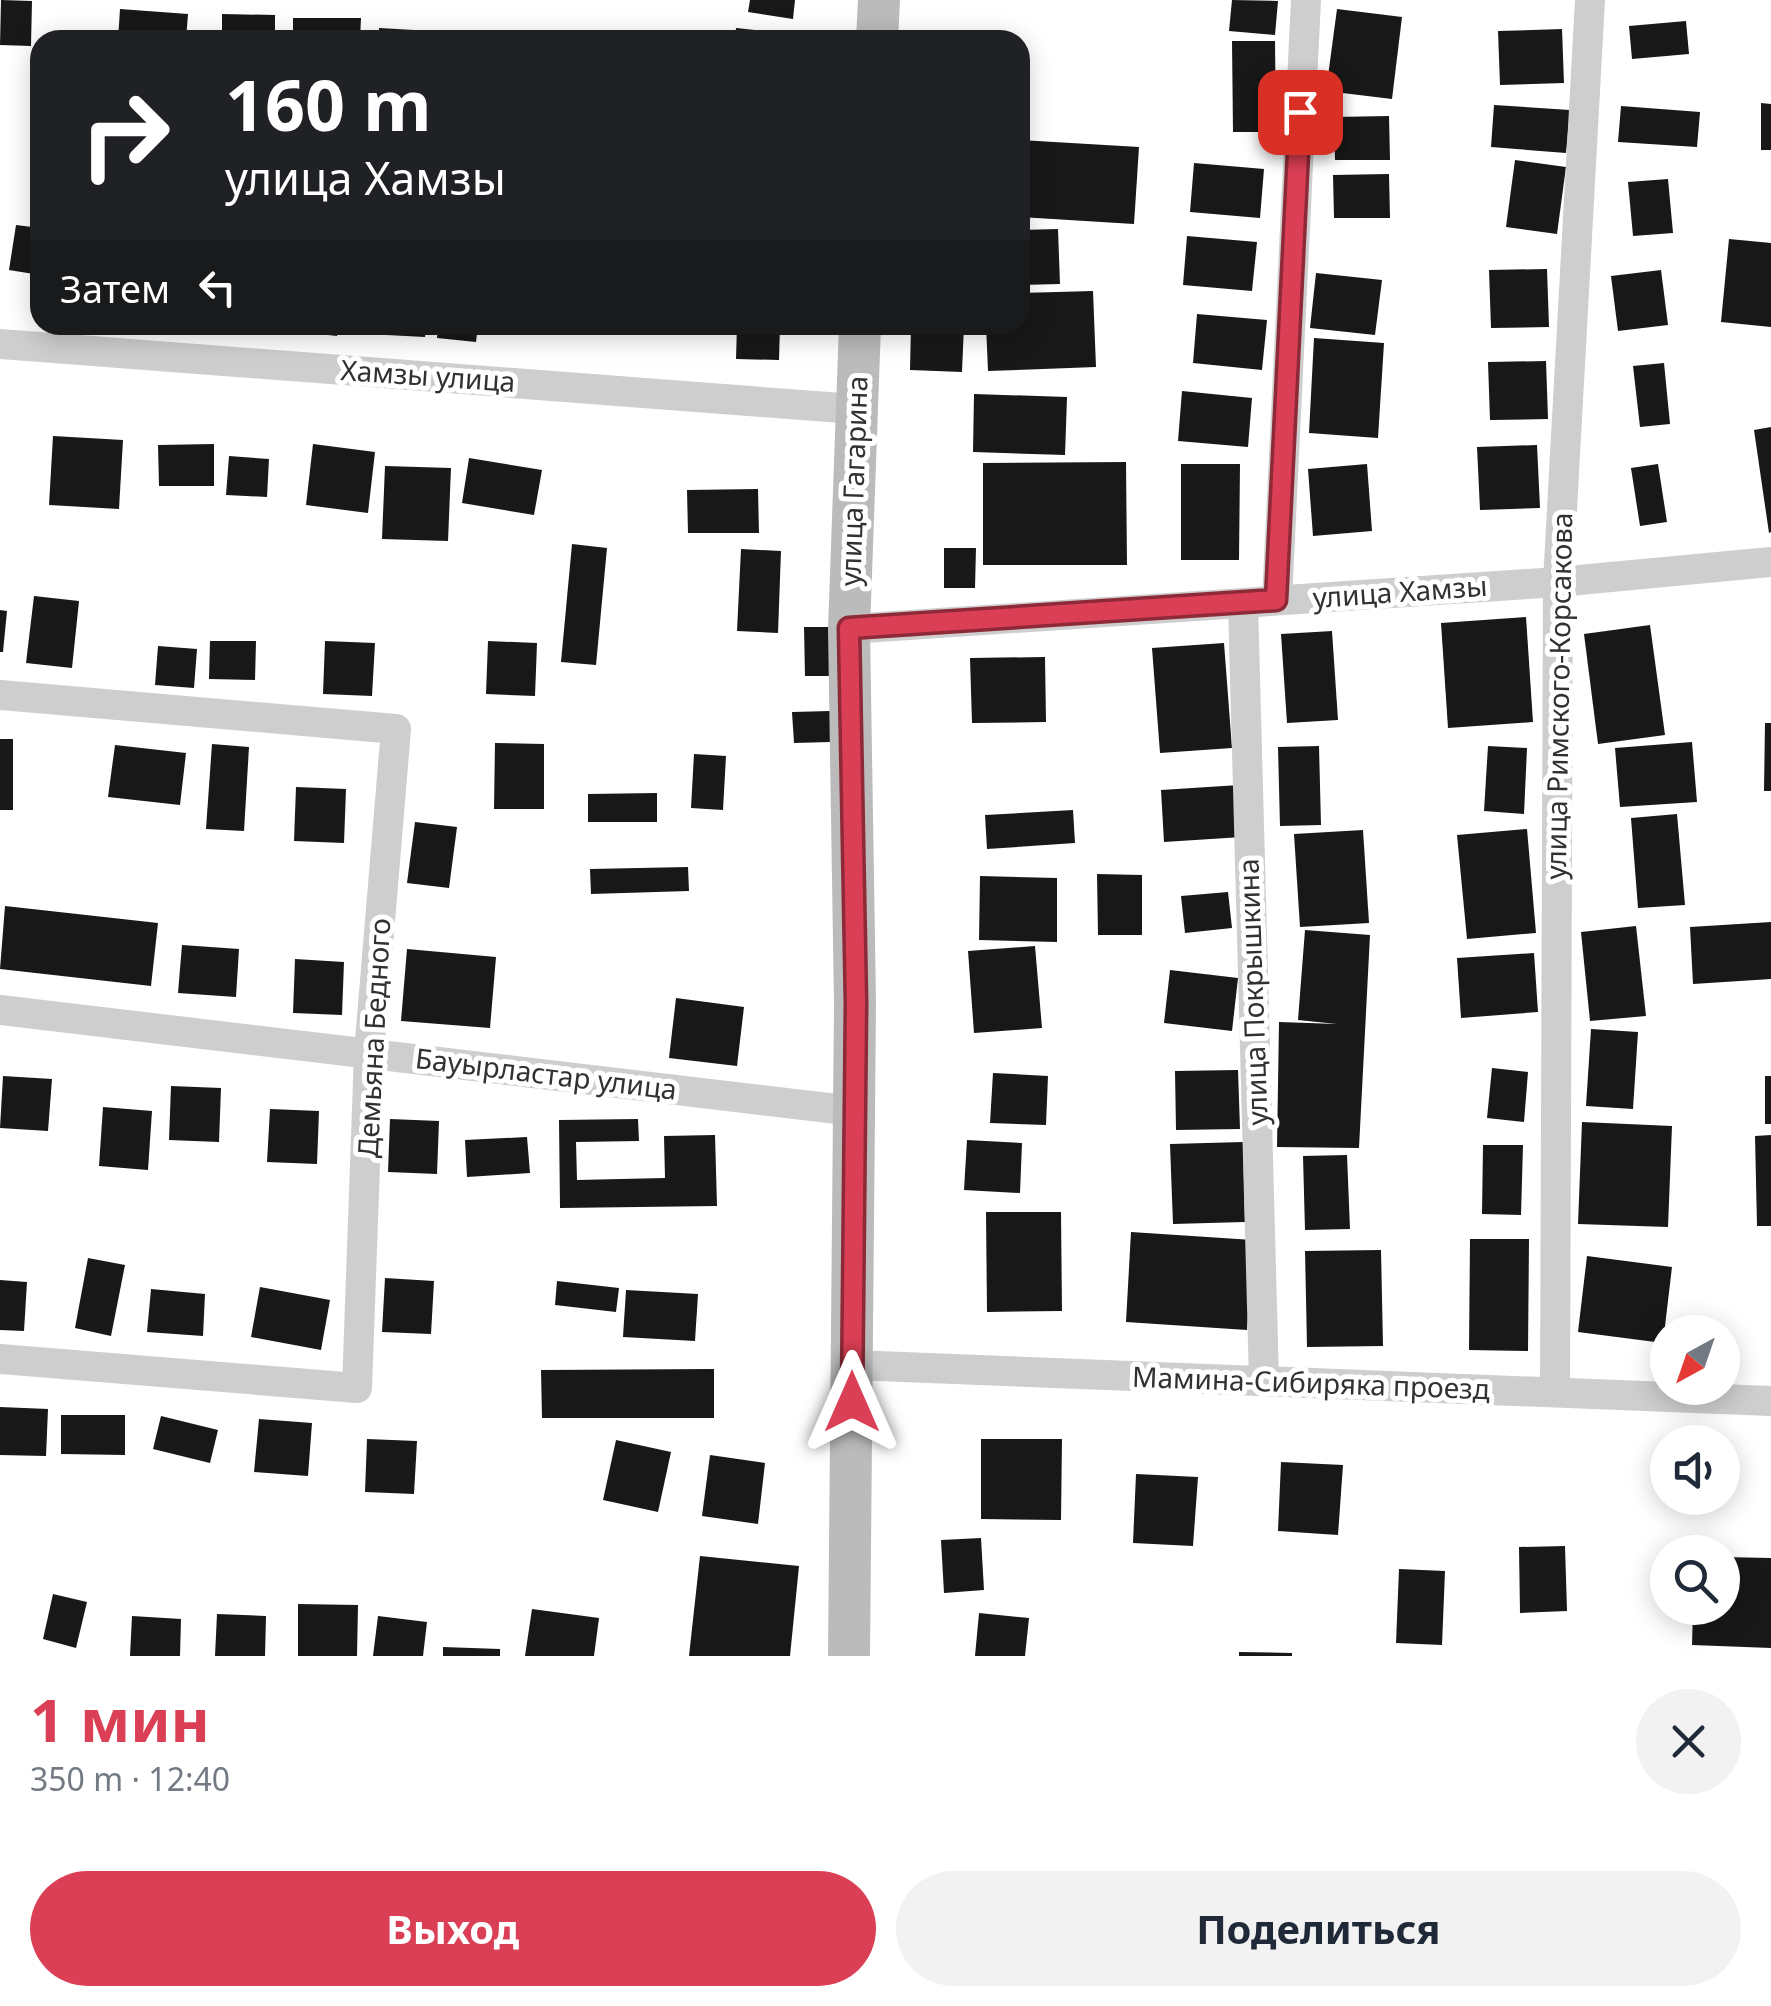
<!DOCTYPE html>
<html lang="ru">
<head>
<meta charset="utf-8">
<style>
	body { margin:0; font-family:"Noto Sans",sans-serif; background:#f2f2f3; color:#1f2937; height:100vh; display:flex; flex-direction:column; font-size:38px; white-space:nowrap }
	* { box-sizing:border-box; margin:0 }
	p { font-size:32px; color:#747a83 }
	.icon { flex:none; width:55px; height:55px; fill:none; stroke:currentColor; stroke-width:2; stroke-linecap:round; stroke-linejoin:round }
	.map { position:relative; height:1656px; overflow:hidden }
	.drawer { display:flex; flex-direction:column; background:#fff; flex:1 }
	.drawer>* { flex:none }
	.top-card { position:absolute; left:30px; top:30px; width:1000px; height:305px; border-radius:30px; box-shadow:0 5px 25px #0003; background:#202124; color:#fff; overflow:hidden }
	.needle { width:65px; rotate:220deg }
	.controls { position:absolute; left:1650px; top:1315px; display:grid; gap:20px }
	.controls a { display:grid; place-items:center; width:90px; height:90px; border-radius:50%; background:#fff; box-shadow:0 5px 25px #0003; font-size:50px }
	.pin { position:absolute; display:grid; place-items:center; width:85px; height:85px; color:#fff; margin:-42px; border-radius:20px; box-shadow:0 5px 15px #0006 }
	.me { position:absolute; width:110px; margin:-55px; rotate:0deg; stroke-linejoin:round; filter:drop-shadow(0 0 8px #0008) }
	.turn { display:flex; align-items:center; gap:35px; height:210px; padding:0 30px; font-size:45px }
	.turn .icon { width:130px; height:130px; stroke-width:2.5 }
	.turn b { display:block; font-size:70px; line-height:85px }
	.then { display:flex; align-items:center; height:95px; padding:0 30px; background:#0003; gap:20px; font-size:38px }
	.round { display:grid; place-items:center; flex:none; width:105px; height:105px; border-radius:52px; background:#f2f2f3 }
	.headline { display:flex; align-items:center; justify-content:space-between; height:170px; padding:0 30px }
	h1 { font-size:60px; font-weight:700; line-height:75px; color:#db3f55 }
	.action { display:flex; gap:20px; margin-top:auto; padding:20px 30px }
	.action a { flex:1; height:115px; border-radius:60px; background:#db3f55; color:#fff; font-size:40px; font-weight:700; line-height:115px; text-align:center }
	.action a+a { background:#f2f2f3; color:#1f2937 }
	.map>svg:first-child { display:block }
	.building { fill:#181818 }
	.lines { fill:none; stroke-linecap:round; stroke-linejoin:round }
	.minor { stroke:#cecece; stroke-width:30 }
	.secondary { stroke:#bbb; stroke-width:42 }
	.route-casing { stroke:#8e2937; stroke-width:25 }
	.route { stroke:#db3f55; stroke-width:18 }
	.labels { text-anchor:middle; stroke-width:10; stroke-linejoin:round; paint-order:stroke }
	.street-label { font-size:28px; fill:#313131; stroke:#fff }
</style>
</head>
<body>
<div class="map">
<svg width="1771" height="1656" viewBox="0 0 1771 1656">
	<rect width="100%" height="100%" fill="#fff"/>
	<g class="building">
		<polygon points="1,0 32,1 31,46 0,45"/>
		<polygon points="750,0 795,0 793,19 748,12"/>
		<polygon points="1232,0 1278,1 1275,35 1229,31"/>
		<polygon points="120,9 188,14 186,40 118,40"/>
		<polygon points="1337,9 1402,17 1392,99 1326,91"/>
		<polygon points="222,14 275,15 275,40 222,40"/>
		<polygon points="293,18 361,18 360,40 293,40"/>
		<polygon points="1686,21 1689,54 1632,59 1629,26"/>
		<polygon points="379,28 449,32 448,40 379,40"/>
		<polygon points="736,28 790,34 789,40 735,40"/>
		<polygon points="1562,29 1564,83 1500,85 1498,31"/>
		<polygon points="1232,41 1275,41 1276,132 1233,132"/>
		<polygon points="1761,103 1771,104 1771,150 1761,150"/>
		<polygon points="1494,105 1570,110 1566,153 1491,147"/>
		<polygon points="1621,106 1700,112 1697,147 1618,142"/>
		<polygon points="1389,116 1390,160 1335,160 1334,117"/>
		<polygon points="1020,140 1139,147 1134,224 1020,217"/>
		<polygon points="1515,160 1566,167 1557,234 1506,227"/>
		<polygon points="1194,163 1264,169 1260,218 1190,212"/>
		<polygon points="1389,174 1390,218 1334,218 1333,175"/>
		<polygon points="1668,179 1673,233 1633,236 1628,182"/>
		<polygon points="16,225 40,228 40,275 9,270"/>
		<polygon points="1058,229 1060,284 1020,285 1020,230"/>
		<polygon points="1187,236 1257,242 1252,291 1183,285"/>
		<polygon points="1729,239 1771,243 1771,327 1721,322"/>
		<polygon points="1547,269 1549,327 1491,328 1489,270"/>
		<polygon points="1661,270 1668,325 1618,331 1611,276"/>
		<polygon points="1316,273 1382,280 1375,335 1310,328"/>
		<polygon points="1093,291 1096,367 988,371 986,325 1020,325 1020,293"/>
		<polygon points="1197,314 1267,320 1262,370 1193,363"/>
		<polygon points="264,325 338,325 337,336 264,328"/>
		<polygon points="348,325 426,325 425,337 348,333"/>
		<polygon points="438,325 478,325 476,342 437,338"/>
		<polygon points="737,325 780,325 779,360 736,359"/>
		<polygon points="911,325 964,325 962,372 910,370"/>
		<polygon points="1314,338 1384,343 1378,438 1309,433"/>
		<polygon points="1546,361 1548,419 1490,420 1488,362"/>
		<polygon points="1664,363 1670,424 1640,427 1633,366"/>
		<polygon points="1182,391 1252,398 1248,447 1178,441"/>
		<polygon points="974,394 1067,397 1065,455 973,452"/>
		<polygon points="1771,427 1771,532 1769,533 1754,430"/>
		<polygon points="53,436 123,440 119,509 49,505"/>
		<polygon points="214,444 214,486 159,486 158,445"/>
		<polygon points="313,444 375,452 368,513 306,505"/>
		<polygon points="1537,445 1540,508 1480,510 1477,447"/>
		<polygon points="229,456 269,459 267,497 226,495"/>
		<polygon points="469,458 542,470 534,515 462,503"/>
		<polygon points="1126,462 1127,565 983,565 983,463"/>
		<polygon points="1181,464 1240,464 1239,560 1181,560"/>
		<polygon points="1367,464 1372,531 1313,536 1308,469"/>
		<polygon points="1658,464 1667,522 1640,526 1631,468"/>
		<polygon points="385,466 451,468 448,541 382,539"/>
		<polygon points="758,489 759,533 688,533 687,490"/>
		<polygon points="572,544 607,548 596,665 561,662"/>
		<polygon points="944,548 976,548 975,588 944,588"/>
		<polygon points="741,549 781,551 778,633 737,631"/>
		<polygon points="34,596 79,601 72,668 26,663"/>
		<polygon points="0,610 7,611 3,652 0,652"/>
		<polygon points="1526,617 1533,722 1448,728 1441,623"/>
		<polygon points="1650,625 1665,735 1598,744 1584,634"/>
		<polygon points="804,627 829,627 829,676 805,676"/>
		<polygon points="1332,631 1338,720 1287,723 1281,634"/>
		<polygon points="210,641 256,641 255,680 209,679"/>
		<polygon points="325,641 375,643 372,696 323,694"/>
		<polygon points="488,641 537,643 535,696 486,694"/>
		<polygon points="1224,643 1232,748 1160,753 1152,648"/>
		<polygon points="158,646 197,649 194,688 155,685"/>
		<polygon points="1045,657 1046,722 972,723 970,658"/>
		<polygon points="830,711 831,742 794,743 792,712"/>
		<polygon points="1765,723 1771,723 1771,791 1764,791"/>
		<rect x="0" y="739" width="13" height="71"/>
		<polygon points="1692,742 1697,802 1620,807 1615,748"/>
		<polygon points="495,743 544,744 544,809 494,809"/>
		<polygon points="212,744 249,747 244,831 206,829"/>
		<polygon points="115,745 186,753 180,805 108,797"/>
		<polygon points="1319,746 1321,825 1280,826 1278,747"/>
		<polygon points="1488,746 1527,748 1524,814 1484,811"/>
		<polygon points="694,754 726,756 723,810 691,808"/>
		<polygon points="1239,785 1242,837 1164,842 1161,790"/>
		<polygon points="296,787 346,789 344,843 294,841"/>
		<polygon points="657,793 657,822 588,822 588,794"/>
		<polygon points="1073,810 1075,843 987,849 985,815"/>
		<polygon points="1677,814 1685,905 1638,908 1631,818"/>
		<polygon points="415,822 457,827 449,888 407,883"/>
		<polygon points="1527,829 1536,933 1467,939 1457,835"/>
		<polygon points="1363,830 1369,923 1300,927 1294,834"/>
		<polygon points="688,867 689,891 591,894 590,869"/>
		<polygon points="1097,874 1142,875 1142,935 1098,935"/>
		<polygon points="980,876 1057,878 1057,942 979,940"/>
		<polygon points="1228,892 1232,928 1185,933 1181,896"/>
		<polygon points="5,906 158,923 151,986 0,969"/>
		<polygon points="1771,922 1771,979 1693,984 1690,927"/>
		<polygon points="1636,926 1646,1016 1590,1021 1581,932"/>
		<polygon points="1305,930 1370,935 1359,1148 1277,1147 1279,1022 1337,1024 1298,1020"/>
		<polygon points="182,945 239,949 236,997 178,993"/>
		<polygon points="1035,946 1042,1028 974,1033 968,951"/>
		<polygon points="407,949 496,957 490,1028 401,1021"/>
		<polygon points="1534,953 1538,1012 1461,1018 1457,958"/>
		<polygon points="295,959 344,962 342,1015 293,1013"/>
		<polygon points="1170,970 1238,978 1232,1031 1164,1023"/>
		<polygon points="676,998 744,1007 737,1066 669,1058"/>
		<polygon points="1591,1029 1638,1032 1633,1109 1586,1106"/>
		<polygon points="1492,1068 1528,1072 1524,1122 1487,1118"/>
		<polygon points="1238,1070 1240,1129 1176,1130 1175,1071"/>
		<polygon points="993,1073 1048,1076 1046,1125 990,1123"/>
		<polygon points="3,1076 52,1079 48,1131 0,1128"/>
		<rect x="1765" y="1076" width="6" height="48"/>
		<polygon points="171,1086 221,1088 219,1142 169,1140"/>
		<polygon points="103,1107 152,1111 148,1170 99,1166"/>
		<polygon points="270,1109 319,1111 317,1164 267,1162"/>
		<polygon points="390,1119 439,1121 437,1174 388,1172"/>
		<polygon points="638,1119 639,1141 576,1142 577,1180 665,1178 664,1136 715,1135 717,1206 560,1208 559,1120"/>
		<polygon points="1582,1122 1672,1126 1668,1227 1578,1224"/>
		<polygon points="1771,1135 1771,1226 1757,1226 1755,1136"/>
		<polygon points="527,1137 530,1173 467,1177 465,1140"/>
		<polygon points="967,1140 1022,1143 1020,1193 964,1190"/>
		<polygon points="1243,1142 1245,1222 1173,1224 1170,1144"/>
		<polygon points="1483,1145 1523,1145 1521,1215 1482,1214"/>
		<polygon points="1347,1155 1350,1229 1305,1230 1303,1156"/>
		<polygon points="986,1212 1061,1212 1062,1311 987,1312"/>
		<polygon points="1131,1232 1253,1240 1247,1330 1126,1322"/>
		<polygon points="1470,1239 1529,1239 1528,1351 1469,1350"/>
		<polygon points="1381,1250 1383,1346 1307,1347 1305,1251"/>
		<polygon points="1587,1256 1672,1267 1663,1343 1578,1332"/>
		<polygon points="88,1258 125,1265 111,1336 75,1328"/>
		<polygon points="385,1278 434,1281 431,1334 382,1332"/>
		<polygon points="0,1280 27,1282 24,1331 0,1330"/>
		<polygon points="557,1281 619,1288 616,1312 555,1305"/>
		<polygon points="260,1287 330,1300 321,1350 251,1337"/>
		<polygon points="151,1289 205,1294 203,1336 147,1332"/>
		<polygon points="626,1290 698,1294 695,1341 623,1337"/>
		<polygon points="714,1369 714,1418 542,1418 541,1370"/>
		<polygon points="0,1407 48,1409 46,1456 0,1455"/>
		<polygon points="61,1415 125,1415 125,1455 61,1454"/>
		<polygon points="161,1416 218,1430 210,1463 153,1449"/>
		<polygon points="259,1419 312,1423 308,1476 254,1472"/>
		<polygon points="367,1439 417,1441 414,1494 365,1492"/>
		<polygon points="981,1439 1062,1439 1061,1520 981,1519"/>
		<polygon points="616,1440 671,1452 658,1512 603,1500"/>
		<polygon points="710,1455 765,1463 758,1524 702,1516"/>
		<polygon points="1281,1462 1343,1465 1338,1535 1278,1531"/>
		<polygon points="1136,1474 1198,1477 1193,1546 1133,1543"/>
		<polygon points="981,1538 984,1590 944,1593 941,1540"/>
		<polygon points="1565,1546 1567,1611 1520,1613 1519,1547"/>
		<polygon points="700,1556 799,1566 790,1656 689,1656"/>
		<polygon points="1722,1557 1771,1558 1771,1648 1692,1645 1693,1608 1722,1608"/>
		<polygon points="1399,1569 1445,1571 1442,1645 1396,1643"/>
		<polygon points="53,1594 87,1602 76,1648 43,1639"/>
		<polygon points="298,1604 358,1605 357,1656 298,1656"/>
		<polygon points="532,1609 599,1618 594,1656 525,1656"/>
		<polygon points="979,1613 1029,1618 1025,1656 975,1656"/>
		<polygon points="217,1614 266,1616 265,1656 215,1656"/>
		<polygon points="132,1616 181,1619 180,1656 130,1656"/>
		<polygon points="378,1616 427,1622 423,1656 373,1656"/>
		<polygon points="443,1647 500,1649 500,1656 443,1656"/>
		<polygon points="1239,1652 1292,1653 1292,1656 1239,1656"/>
	</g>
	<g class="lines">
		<g class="minor">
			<polyline points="0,344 855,409"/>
			<polyline points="1277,600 1306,0"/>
			<polyline points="1243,603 1264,1381"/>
			<polyline points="849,629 1558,582 1771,562"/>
			<polyline points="0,695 396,729 369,1053 357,1388 0,1359"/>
			<polyline points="0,1010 854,1111"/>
			<polyline points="852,1365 1771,1401"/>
			<polyline points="1555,1392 1558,582 1590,0"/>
		</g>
		<g class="secondary">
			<polyline points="877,40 879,0"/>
			<polyline points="849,1656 855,1003 849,629 860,325"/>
		</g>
	</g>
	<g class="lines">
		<g class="route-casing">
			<polyline id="route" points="852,1402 856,1003 849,628 1276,600 1300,112"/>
		</g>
		<use href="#route" class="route"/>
	</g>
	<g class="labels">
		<g class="street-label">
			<text transform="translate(428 376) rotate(4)" y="10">Хамзы улица</text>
			<text transform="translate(854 481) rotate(-88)" y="10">улица Гагарина</text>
			<text transform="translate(1400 592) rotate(-4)" y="10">улица Хамзы</text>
			<text transform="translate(1559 696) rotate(-89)" y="10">улица Римского-Корсакова</text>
			<text transform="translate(1253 992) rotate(-92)" y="10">улица Покрышкина</text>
			<text transform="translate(374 1038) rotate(-87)" y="10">Демьяна Бедного</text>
			<text transform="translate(546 1074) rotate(7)" y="10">Бауырластар улица</text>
			<text transform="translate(1311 1383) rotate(2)" y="10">Мамина-Сибиряка проезд</text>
		</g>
	</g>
</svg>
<div class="controls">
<a><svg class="needle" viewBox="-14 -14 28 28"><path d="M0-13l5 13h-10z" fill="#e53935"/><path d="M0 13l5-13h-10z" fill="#747a83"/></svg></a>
<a><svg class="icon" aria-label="sound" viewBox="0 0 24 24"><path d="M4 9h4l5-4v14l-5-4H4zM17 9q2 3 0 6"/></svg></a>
<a><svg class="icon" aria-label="search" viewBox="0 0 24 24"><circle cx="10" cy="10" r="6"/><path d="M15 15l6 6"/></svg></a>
</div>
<div class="pin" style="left:1300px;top:112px;background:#d93025"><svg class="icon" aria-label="arrive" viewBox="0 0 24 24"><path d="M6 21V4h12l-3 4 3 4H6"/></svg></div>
<svg class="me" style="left:852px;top:1402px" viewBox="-20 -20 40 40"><path d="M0-17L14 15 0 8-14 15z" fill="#db3f55" stroke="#fff" stroke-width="4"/></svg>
<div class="top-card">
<div class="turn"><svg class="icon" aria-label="right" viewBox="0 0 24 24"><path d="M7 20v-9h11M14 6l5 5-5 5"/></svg><div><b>160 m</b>улица Хамзы</div></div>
<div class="then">Затем<svg class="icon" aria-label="left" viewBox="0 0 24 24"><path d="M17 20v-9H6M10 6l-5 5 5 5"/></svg></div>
</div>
</div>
<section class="drawer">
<div class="headline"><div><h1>1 мин</h1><p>350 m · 12:40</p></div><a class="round"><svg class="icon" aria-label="close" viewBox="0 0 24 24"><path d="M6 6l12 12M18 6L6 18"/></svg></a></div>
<div class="action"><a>Выход</a><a>Поделиться</a></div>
</section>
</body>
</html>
